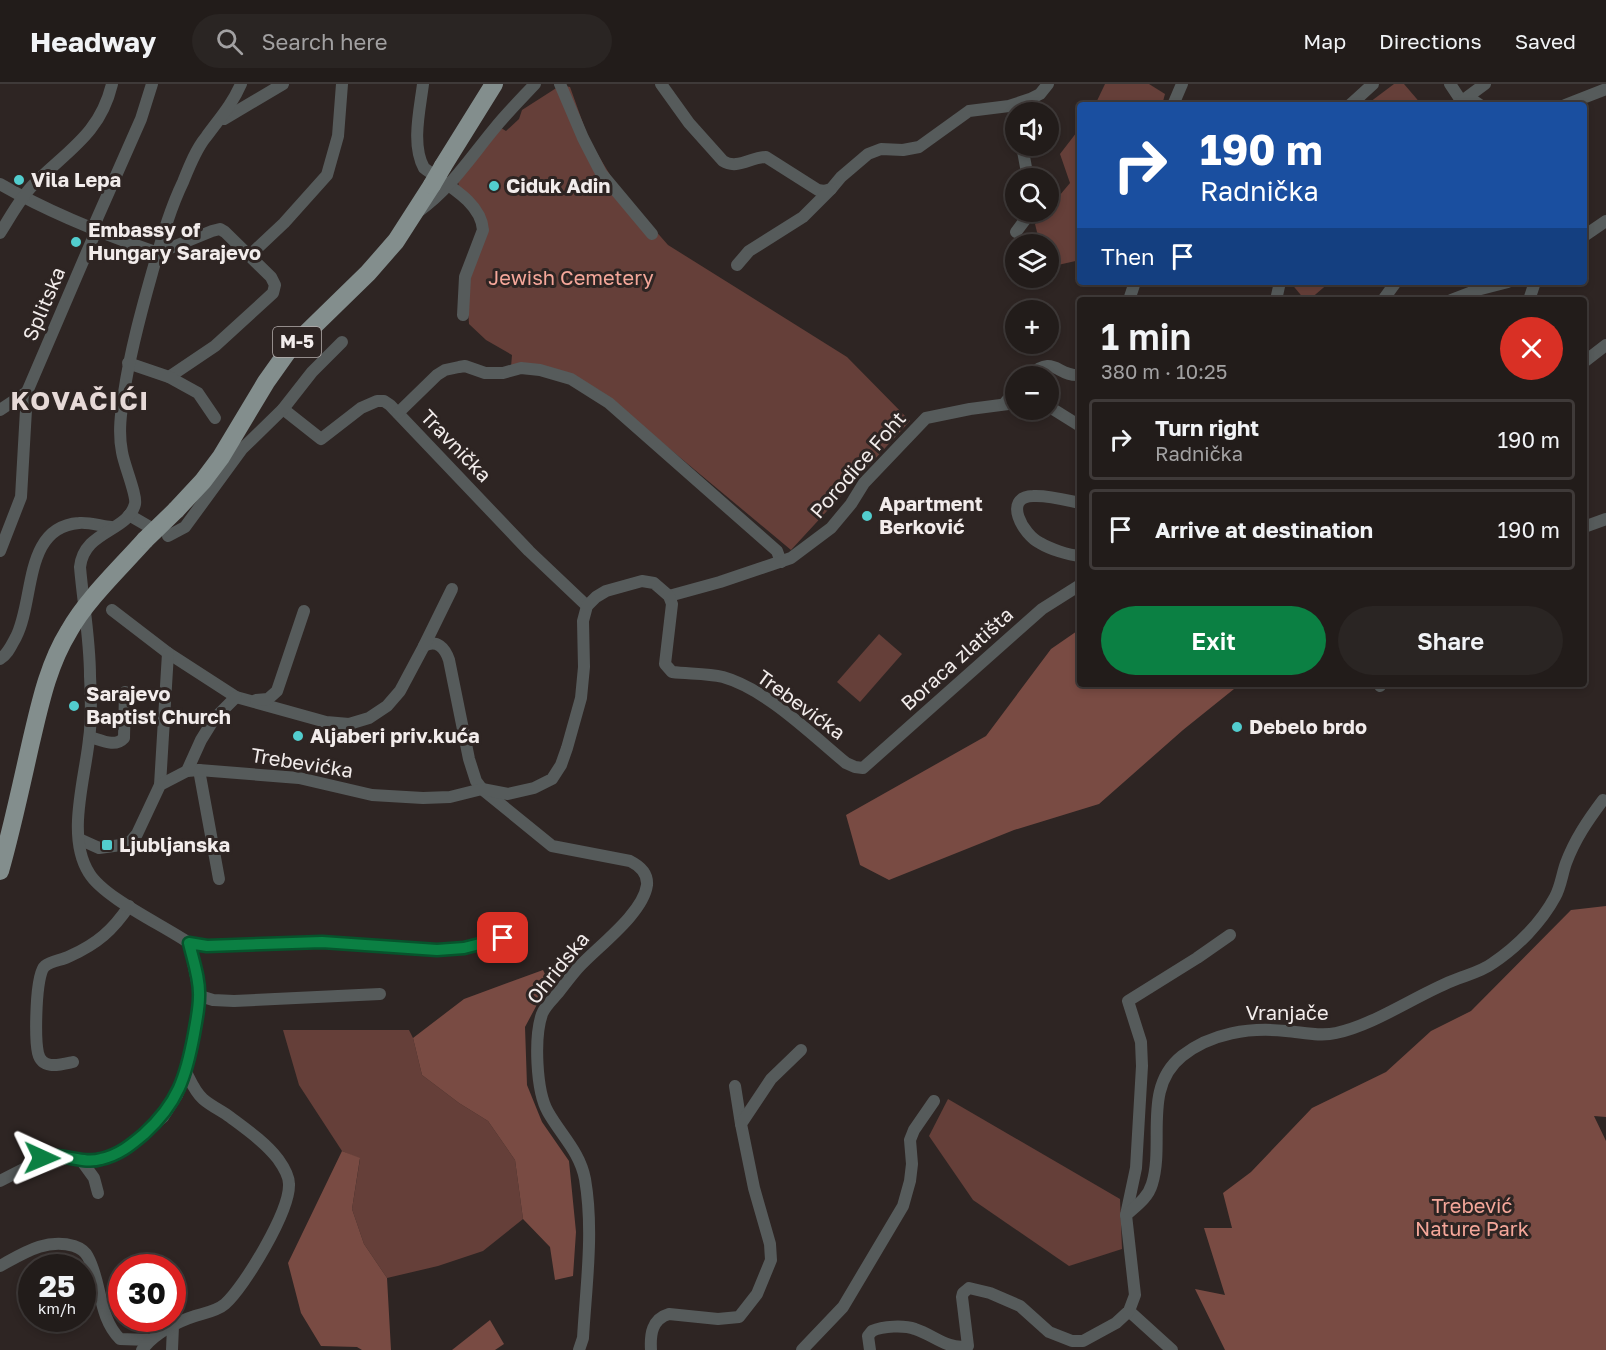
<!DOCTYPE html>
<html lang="en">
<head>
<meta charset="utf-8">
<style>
	body { margin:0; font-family:"Golos Text",sans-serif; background:#2a2523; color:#f1f3f6; height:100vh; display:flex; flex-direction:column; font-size:22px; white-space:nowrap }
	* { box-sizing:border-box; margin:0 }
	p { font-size:20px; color:#a2a1a2 }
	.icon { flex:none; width:33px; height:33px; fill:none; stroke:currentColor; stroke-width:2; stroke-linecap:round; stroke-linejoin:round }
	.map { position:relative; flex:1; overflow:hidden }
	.drawer { position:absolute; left:1077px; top:213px; width:510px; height:390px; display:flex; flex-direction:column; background:#221c1a; border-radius:6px; box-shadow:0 3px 9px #0003,0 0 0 2px #3f3a39 }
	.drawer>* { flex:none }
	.hud { position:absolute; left:1077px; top:18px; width:510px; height:183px; border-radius:6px; box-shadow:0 3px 9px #0003,0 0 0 2px #3f3a39; background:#1a4fa0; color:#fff; overflow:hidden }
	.buttons { position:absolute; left:1005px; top:18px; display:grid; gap:12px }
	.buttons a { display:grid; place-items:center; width:54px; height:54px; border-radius:50%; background:#221c1a; box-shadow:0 3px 9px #0003,0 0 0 2px #3f3a39; font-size:30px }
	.speed { position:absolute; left:18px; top:1170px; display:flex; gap:12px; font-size:30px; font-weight:700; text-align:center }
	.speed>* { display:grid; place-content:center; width:78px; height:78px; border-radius:50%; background:#221c1a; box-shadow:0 3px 9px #0003,0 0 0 2px #3f3a39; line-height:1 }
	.speed small { font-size:15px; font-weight:400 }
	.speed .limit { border:9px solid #d22; background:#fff; color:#111 }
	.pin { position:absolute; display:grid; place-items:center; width:51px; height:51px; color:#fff; margin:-26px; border-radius:12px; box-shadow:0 3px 9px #0006 }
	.me { position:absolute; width:66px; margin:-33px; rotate:91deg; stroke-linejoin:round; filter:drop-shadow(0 0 4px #0008) }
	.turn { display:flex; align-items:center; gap:21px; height:126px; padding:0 24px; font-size:27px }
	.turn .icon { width:78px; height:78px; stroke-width:2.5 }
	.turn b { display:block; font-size:42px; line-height:51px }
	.then { display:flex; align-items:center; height:57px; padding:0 24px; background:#0003; gap:12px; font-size:22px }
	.round { display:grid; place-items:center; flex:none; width:63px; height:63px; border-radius:32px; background:#2a2523 }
	.head { display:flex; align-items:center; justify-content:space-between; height:102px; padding:0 24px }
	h1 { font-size:36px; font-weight:600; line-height:45px }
	.action { display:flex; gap:12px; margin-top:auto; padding:12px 24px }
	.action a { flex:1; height:69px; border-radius:36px; background:#0b8043; color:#fff; font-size:24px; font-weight:600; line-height:69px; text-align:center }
	.action a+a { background:#2a2523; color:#f1f3f6 }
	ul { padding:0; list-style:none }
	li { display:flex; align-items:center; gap:18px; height:81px; margin:0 12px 9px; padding:0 12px; border:3px solid #3f3a39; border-radius:6px }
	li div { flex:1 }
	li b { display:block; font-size:22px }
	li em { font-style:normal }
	header { display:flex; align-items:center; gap:36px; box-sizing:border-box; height:84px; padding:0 30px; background:#221c1a; border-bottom:2px solid #3f3a39 }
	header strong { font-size:28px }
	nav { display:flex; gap:33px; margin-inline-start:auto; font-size:21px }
	.search { width:420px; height:54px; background:#2a2523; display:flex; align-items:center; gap:15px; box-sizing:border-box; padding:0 21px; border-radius:33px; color:#a2a1a2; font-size:22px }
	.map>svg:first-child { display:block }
	.green { fill:#653f39 }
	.forest { fill:#794b43 }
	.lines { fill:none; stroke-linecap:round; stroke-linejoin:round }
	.street { stroke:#565b5b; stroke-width:12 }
	.primary { stroke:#838e8d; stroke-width:18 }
	.primary-bridge { stroke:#838e8d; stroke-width:18 }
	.route-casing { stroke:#07532c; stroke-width:15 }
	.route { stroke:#0b8043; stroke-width:10 }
	.poi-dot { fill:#52cdce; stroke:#2e2523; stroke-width:2 }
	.labels { text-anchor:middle; stroke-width:6; stroke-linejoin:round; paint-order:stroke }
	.shield { fill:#2e2523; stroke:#b7b0af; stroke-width:1.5 }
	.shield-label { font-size:18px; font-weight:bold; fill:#f2eceb }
	.poi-label { font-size:20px; font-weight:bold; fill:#f2eceb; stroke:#2e2523; text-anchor:start }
	.park-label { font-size:20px; fill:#f5a79a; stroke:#2e2523 }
	.street-label { font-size:20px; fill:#f2eceb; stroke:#2e2523 }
	.district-label { font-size:26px; font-weight:bold; letter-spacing:1.5px; fill:#e6d9d7; stroke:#2e2523 }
</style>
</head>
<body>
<header>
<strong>Headway</strong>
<div class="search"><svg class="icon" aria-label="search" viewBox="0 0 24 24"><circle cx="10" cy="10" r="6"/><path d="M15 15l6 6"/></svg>Search here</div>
<nav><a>Map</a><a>Directions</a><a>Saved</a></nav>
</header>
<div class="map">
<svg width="1606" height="1266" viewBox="0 0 1606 1266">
	<rect width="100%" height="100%" fill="#2e2523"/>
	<g class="green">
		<polygon points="1105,0 1149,0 1165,10 1162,21 1095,21"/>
		<polygon points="1394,0 1404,0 1422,21 1366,21"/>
		<polygon points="561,1 570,3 589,56 618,104 668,161 847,273 910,337 791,466 599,306 511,283 512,271 486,256 469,240 466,196 488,145 459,104 458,97 501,44 506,47 519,35 522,26"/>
		<polygon points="1080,44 1080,176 1049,183 1048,160 1040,160 1035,140 1046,128 1048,128 1049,124 1070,99 1060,70"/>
		<polygon points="1290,198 1330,198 1309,216 1305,216"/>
		<polygon points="879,550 902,570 860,618 837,598"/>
		<polygon points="283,946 409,946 413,954 422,991 459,1019 488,1037 515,1076 523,1135 483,1167 438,1182 387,1194 364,1160 352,1125 360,1075 342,1067 299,1001"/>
		<polygon points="948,1015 1120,1115 1122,1165 1069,1182 973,1116 929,1052"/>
	</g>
	<g class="forest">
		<polygon points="1080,545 1080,600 1245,600 1234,605 1183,646 1099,720 1014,746 889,796 860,781 846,731 986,652 1051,565"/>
		<polygon points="1606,822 1606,1033 1594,1032 1606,1057 1606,1266 1225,1266 1195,1205 1225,1211 1204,1144 1232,1144 1223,1109 1251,1088 1312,1024 1386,988 1431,947 1471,927 1571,826"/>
		<polygon points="543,886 549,898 525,943 527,1001 542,1038 569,1077 576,1148 573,1192 555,1196 550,1163 523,1135 515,1076 488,1037 459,1019 422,991 413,954 464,915"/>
		<polygon points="342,1067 360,1074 352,1125 364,1160 387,1194 391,1266 362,1266 357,1263 321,1262 301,1229 288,1179"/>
		<polygon points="490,1236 504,1260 495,1266 452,1266"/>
	</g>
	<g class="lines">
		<g class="street">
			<path d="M423 0C420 25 411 61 424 84 445 100 481 117 483 146L465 193 463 231"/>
			<polyline points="560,0 583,54 601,89 652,150"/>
			<path d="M661 0 689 39 723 77C737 86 751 73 766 73L818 106 824 107 831 105 841 93 868 70 881 65 903 66 919 63 969 27 1009 22 1030 15 1040 10 1048 0"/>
			<polyline points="1450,0 1464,21"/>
			<polyline points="1468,13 1480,21"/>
			<polyline points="1462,17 1485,0"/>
			<polyline points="1173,21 1182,0"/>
			<polyline points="1350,21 1373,0"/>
			<polyline points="1565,21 1606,5"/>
			<polyline points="224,35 283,0"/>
			<polyline points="1022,62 1028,94"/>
			<path d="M0 100C50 129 103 150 158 169L212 147 220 145 225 148 271 193 275 201 273 209 215 262 169 293"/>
			<path d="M419 127C450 105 470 74 494 45 507 29 521 15 535 0"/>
			<polyline points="92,146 141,35 152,0"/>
			<polyline points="1016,148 1031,128"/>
			<path d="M0 149C11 132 20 114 34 100 68 66 100 50 112 0"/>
			<polyline points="1584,152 1606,137"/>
			<polyline points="250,171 284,139 327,91 338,52 342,0"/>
			<polyline points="737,181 749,167 803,133 831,105"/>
			<polyline points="1129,216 1135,198"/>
			<polyline points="1276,216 1280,198"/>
			<polyline points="1383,216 1396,198"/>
			<polyline points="1451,216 1477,206 1508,198"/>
			<polyline points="1529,216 1535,198"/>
			<polyline points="1584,278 1606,261"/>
			<polyline points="128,279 169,293 198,309 215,334"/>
			<path d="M1028 292C1056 269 1056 293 1080 291"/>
			<polyline points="1005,319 1016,306"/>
			<polyline points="1048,322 1080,342"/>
			<polyline points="283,325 321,355 361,324 377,317 384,317 390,321 529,467 587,522"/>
			<polyline points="0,326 27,308"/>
			<polyline points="398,329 437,291 445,286 459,283 465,282 485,289 503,289 521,284 540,286 571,295 609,319 777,467 781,478"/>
			<path d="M1080 419C1066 416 1048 411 1033 412 1002 413 1023 451 1040 459 1050 465 1068 471 1080 472"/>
			<polyline points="129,431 148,442"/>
			<polyline points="1584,443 1606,435"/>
			<polyline points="168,452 185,443 242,365 283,325 312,288 342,258"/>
			<polyline points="0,467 21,413 27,308 96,147"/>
			<polyline points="669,512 720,498 791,474 831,444 851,420 864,399 926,334 970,325 1016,319"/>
			<path d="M112 526 168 569 236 613 326 638 349 640 369 634 387 622 400 607 424 562C437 555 445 564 449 576L469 675 476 697 482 705 552 762 630 777C640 782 648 789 647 801 643 830 597 863 578 884 571 892 565 900 558 909 553 915 545 922 542 930 534 953 536 1007 548 1028 561 1051 580 1068 585 1095 594 1147 586 1202 583 1254L579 1266"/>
			<polyline points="424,562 452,505"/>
			<path d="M0 575C8 570 11 562 16 553 35 516 23 443 79 439 89 438 101 442 111 443"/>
			<polyline points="1379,600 1380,602"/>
			<polyline points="256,616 268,615 277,607 304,527"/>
			<path d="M90 653C101 656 115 664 124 654L125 608"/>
			<polyline points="199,686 219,795"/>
			<path d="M187 687 199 686 299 694 372 711 423 714 450 713 482 705 508 710 534 704 552 695 561 681 567 664 581 614 584 583 583 537 587 522 596 513 606 507 642 497 654 499 669 512 672 520 665 580 672 588C689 590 707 589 723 593 766 605 812 651 846 679L855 683 863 684 1042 525 1080 501"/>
			<polyline points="160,701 168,569"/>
			<polyline points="79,755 99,764 121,761 131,757 137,750 160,701 187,687 201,656 214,635 236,613"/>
			<polyline points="189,859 207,862 322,858 437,866 464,864 503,853"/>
			<polyline points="200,912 213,916 234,917 380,910"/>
			<path d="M73 978C59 981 42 986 38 969 35 955 35 890 45 882 51 877 63 876 70 872 97 860 113 846 129 822"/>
			<polyline points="735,1002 741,1040"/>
			<polyline points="81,1076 94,1094 98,1109"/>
			<path d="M0 1097 47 1073 99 1076 111 1072 129 1063 163 1033 177 1011 186 988 198 928 200 912 189 859C163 841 104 814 89 789 66 753 85 695 89 655 92 635 91 612 90 592 90 555 83 519 80 483 84 446 128 448 135 420 137 411 124 381 122 368 118 348 121 328 124 309 130 268 141 228 152 189 161 158 169 127 183 98 189 83 196 65 206 53 219 35 232 21 241 0"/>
			<polyline points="1126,1131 1136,1084 1142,982 1141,958 1128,917 1197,874 1230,851"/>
			<path d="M0 1182C24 1169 46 1154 74 1162 80 1164 85 1167 88 1173 102 1199 98 1233 120 1255L149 1256"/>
			<polyline points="1129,1227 1172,1266"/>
			<path d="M142 1266C154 1250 176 1238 195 1232 205 1229 217 1227 225 1220 245 1202 290 1127 289 1100 289 1092 283 1082 278 1075 266 1059 246 1045 230 1033 222 1027 211 1022 203 1015 195 1008 191 998 186 988"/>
			<polyline points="172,1266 173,1242"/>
			<path d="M651 1266C650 1250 652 1235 669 1230L718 1235 739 1233 757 1210 771 1176 770 1160 754 1104 741 1040 771 995 801 966"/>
			<polyline points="802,1266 843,1223 903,1122 910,1097 912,1080 910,1056 914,1046 934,1017"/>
			<path d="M870 1266 868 1252 872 1247C883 1242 904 1241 915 1245 934 1251 947 1266 968 1262L962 1213 963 1209 969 1204 990 1209 1020 1222 1049 1248 1072 1257H1083L1116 1239 1129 1227 1135 1211 1126 1131C1136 1122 1148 1114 1152 1100 1165 1058 1142 1004 1182 972 1211 949 1250 943 1286 947 1301 948 1320 953 1336 949 1374 941 1415 912 1452 897 1466 891 1481 888 1493 879 1517 863 1541 839 1555 813 1561 802 1562 790 1566 779 1575 755 1588 736 1603 716"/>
		</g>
		<g class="primary">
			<polyline points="443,82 494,0"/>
			<polyline points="176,426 203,397 221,373 266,298 288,267 368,189 396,157 432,101"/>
			<path d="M0 787C12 745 21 702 31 658 40 620 48 581 69 547 86 516 121 483 145 456"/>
		</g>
		<g class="primary-bridge">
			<polyline points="432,101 443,82"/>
			<polyline points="145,456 176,426"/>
		</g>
	</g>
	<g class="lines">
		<g class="route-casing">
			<path id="route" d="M42 1074C61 1067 82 1081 101 1075 119 1071 131 1061 144 1050 178 1019 186 993 194 950 196 938 199 925 199 913 200 895 193 876 189 859L207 862 322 858 437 866 464 864 503 854"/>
		</g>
		<use href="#route" class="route"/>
	</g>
	<g class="poi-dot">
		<circle cx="19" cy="96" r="6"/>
		<circle cx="494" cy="102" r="6"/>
		<circle cx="76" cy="158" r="6"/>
		<circle cx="867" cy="432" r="6"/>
		<circle cx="74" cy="622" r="6"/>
		<circle cx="1237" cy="643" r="6"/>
		<circle cx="298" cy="652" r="6"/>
		<rect x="101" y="755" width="12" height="12" rx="3"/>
	</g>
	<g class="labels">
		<rect class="shield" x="273" y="243" width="48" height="30" rx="4.5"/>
		<g class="shield-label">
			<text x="297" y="264">M-5</text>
		</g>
		<g class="poi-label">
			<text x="31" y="103">Vila Lepa</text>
			<text x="506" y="109">Ciduk Adin</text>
			<text x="88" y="153">Embassy of<tspan x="88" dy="23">Hungary Sarajevo</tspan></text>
			<text x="879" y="427">Apartment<tspan x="879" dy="23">Berković</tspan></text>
			<text x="86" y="617">Sarajevo<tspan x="86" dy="23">Baptist Church</tspan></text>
			<text x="1249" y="650">Debelo brdo</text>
			<text x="310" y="659">Aljaberi priv.kuća</text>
			<text x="119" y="768">Ljubljanska</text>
		</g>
		<g class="park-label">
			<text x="571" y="201">Jewish Cemetery</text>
			<text x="1472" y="1129">Trebević<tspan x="1472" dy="23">Nature Park</tspan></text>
		</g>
		<g class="street-label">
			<text transform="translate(44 220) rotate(-67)" y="7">Splitska</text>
			<text transform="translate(456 362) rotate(46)" y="7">Travnička</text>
			<text transform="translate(858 381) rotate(-49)" y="7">Porodice Foht</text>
			<text transform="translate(957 575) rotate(-42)" y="7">Boraca zlatišta</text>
			<text transform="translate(801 621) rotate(36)" y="7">Trebevićka</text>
			<text transform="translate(302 679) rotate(9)" y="7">Trebevićka</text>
			<text transform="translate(558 884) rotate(-51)" y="7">Ohridska</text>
			<text x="1287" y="936">Vranjače</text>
		</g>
		<g class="district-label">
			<text x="80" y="326">KOVAČIĆI</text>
		</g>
	</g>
</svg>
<div class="buttons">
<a><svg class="icon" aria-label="sound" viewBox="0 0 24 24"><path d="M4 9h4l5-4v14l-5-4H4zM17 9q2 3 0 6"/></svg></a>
<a><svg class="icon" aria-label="search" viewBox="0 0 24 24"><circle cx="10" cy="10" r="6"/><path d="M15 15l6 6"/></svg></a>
<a><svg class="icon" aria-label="layers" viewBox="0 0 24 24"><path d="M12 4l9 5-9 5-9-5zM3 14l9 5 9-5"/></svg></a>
<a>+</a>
<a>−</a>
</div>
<div class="speed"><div>25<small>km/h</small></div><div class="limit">30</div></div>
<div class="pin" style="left:503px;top:854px;background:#d93025"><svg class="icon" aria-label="arrive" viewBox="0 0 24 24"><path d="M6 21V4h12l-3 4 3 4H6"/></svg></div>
<svg class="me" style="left:42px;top:1074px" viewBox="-20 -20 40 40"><path d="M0-17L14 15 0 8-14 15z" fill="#0b8043" stroke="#fff" stroke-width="4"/></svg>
<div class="hud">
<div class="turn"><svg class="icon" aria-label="right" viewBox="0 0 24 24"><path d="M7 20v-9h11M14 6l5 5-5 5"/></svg><div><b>190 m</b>Radnička</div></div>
<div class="then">Then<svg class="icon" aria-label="arrive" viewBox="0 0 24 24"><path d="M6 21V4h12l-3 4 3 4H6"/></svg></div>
</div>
<section class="drawer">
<div class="head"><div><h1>1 min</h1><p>380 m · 10:25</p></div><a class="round" style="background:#d93025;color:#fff"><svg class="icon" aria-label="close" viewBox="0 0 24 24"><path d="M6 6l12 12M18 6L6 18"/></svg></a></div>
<ul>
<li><svg class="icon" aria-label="right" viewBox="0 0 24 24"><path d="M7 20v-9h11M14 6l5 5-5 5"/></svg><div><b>Turn right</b><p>Radnička</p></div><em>190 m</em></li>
<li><svg class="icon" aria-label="arrive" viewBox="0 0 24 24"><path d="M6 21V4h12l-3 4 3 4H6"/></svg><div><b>Arrive at destination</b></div><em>190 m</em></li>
</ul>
<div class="action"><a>Exit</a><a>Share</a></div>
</section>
</div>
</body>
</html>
